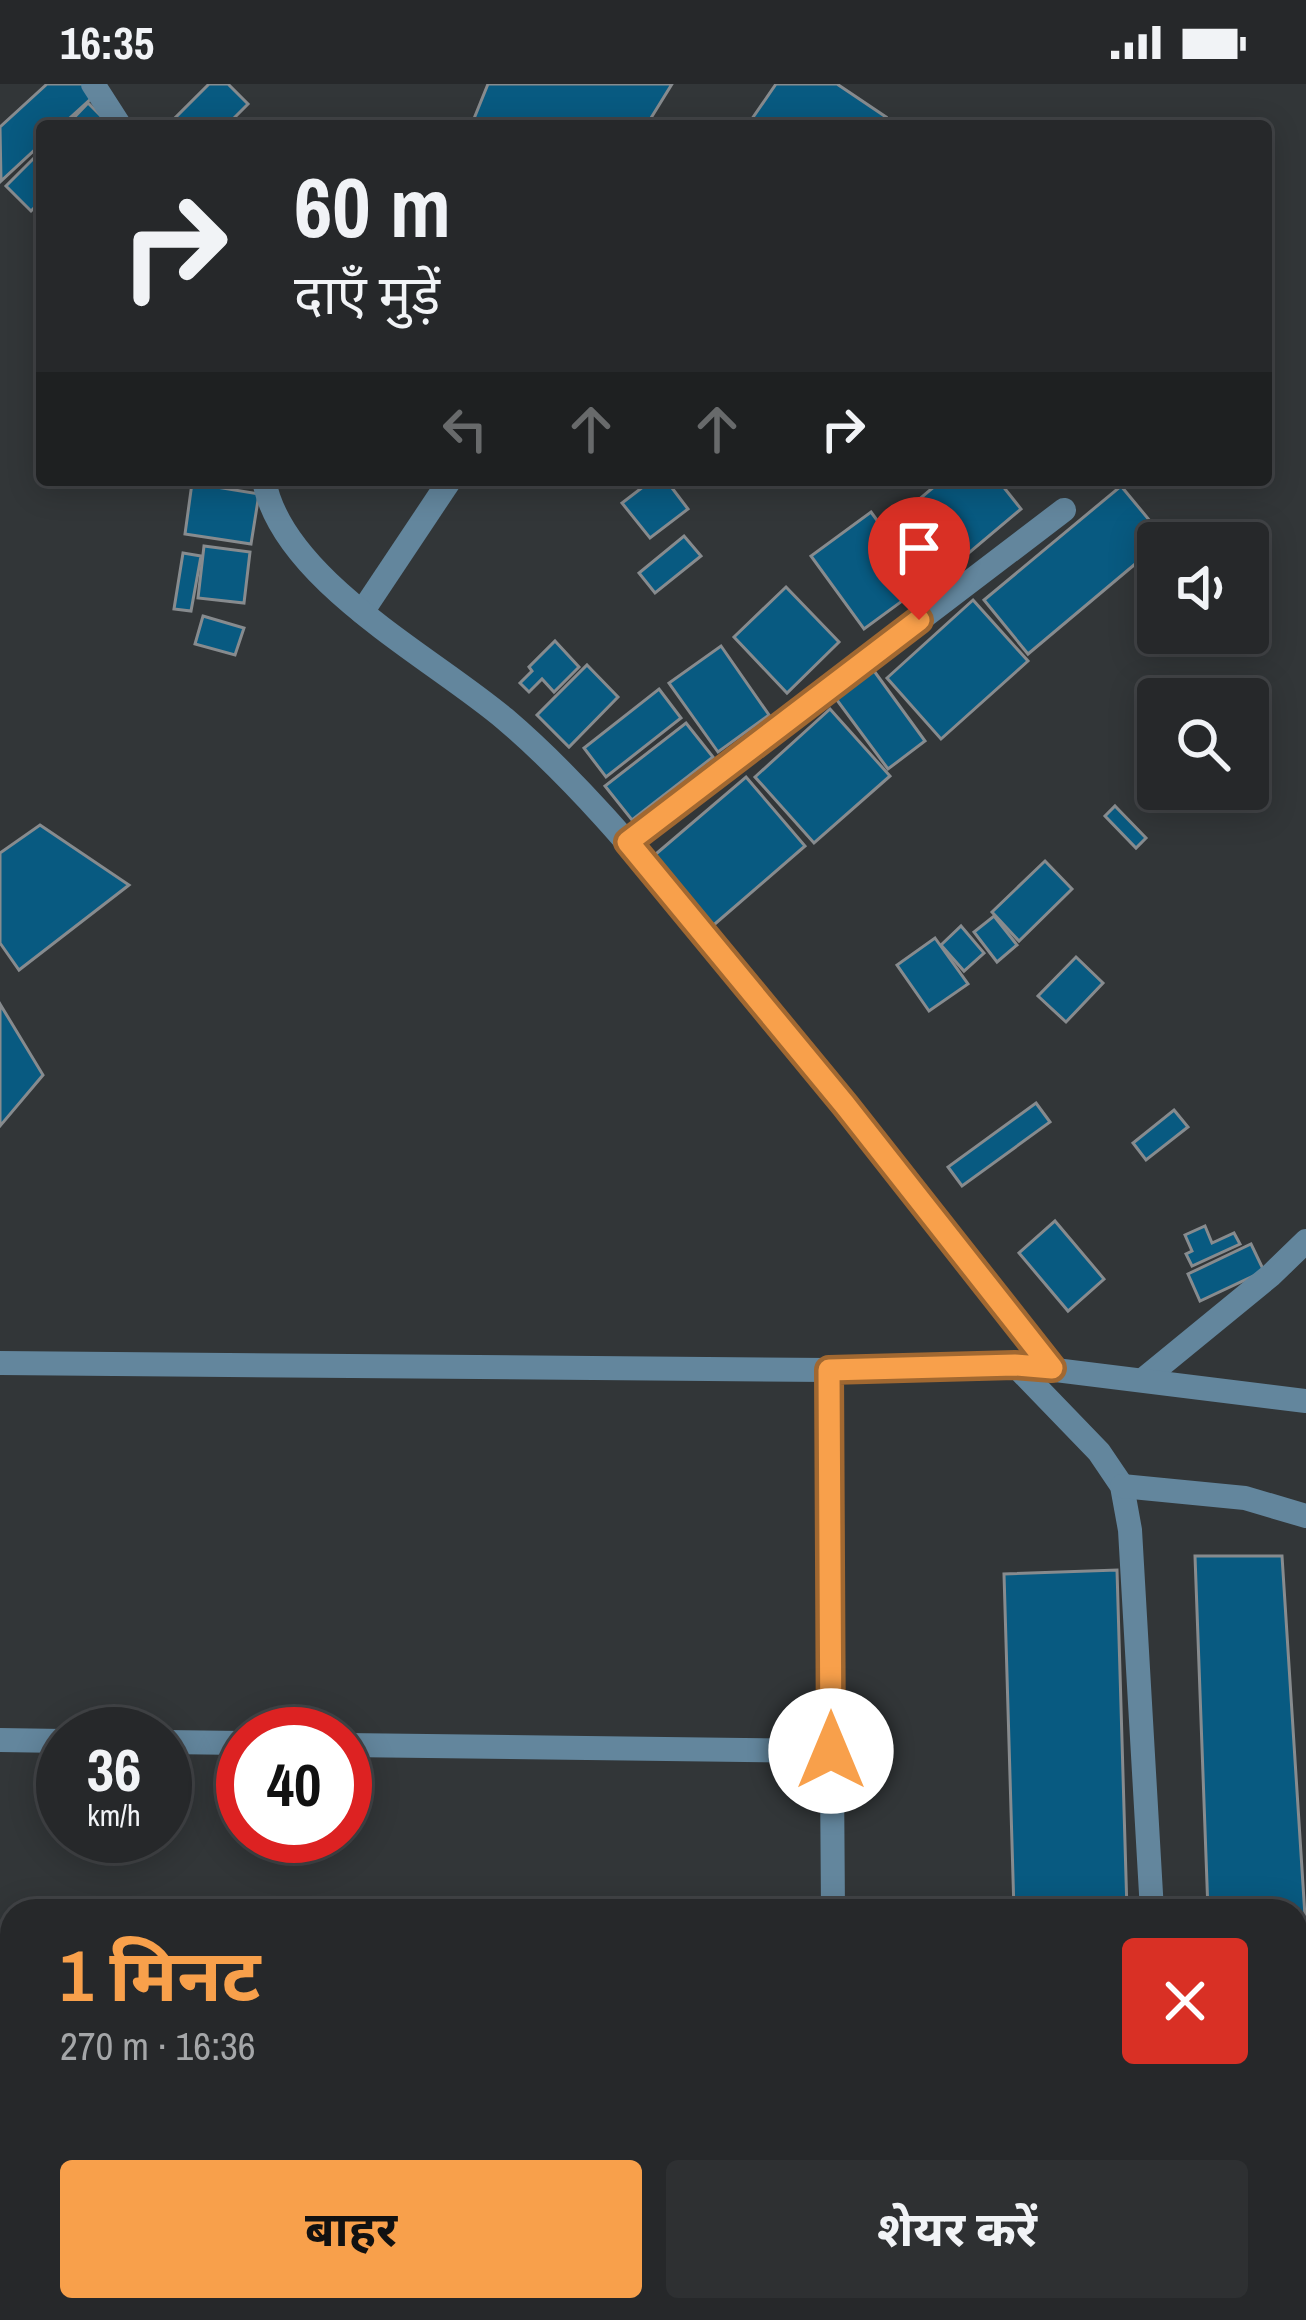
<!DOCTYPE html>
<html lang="hi">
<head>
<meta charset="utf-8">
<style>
	body { margin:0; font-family:"Archivo Narrow","Noto Sans Devanagari",sans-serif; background:#2e3032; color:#f1f3f6; height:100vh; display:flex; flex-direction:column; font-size:45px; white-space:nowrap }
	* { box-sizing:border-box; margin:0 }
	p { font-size:39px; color:#a4a6a8 }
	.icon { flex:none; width:66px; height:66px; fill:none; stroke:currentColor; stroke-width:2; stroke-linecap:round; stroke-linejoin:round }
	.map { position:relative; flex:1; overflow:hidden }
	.sheet { position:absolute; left:0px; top:1815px; width:1308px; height:423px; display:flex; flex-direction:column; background:#26282a; border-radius:36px 36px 0 0; box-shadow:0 6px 30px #0003,0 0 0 3px #424447 }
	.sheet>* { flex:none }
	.top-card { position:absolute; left:36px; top:36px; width:1236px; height:366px; border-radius:12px; box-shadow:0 6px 30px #0003,0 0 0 3px #424447; background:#26282a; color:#f1f3f6; overflow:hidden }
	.tools { position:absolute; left:1137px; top:438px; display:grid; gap:24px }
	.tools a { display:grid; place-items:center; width:132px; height:132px; border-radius:12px; background:#26282a; box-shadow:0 6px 30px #0003,0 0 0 3px #424447; font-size:60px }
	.speed { position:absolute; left:36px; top:1623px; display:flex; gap:24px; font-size:60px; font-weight:700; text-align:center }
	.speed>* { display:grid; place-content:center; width:156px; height:156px; border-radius:50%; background:#26282a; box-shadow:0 6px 30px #0003,0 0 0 3px #424447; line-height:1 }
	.speed small { font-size:30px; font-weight:400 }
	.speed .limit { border:18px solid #d22; background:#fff; color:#111 }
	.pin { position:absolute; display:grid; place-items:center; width:102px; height:102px; color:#fff; margin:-123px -51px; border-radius:50% 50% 50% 0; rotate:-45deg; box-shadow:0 0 12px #0007 }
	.pin .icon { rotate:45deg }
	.me { position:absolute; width:132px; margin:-66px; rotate:0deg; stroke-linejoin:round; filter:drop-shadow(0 0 9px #0008) }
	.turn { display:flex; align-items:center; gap:42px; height:252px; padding:0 60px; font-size:54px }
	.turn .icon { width:156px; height:156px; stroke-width:2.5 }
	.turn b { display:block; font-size:84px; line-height:102px }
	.lanes { display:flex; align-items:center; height:114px; padding:0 60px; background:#0003; justify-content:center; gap:60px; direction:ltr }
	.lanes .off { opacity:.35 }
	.round { display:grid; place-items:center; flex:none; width:126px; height:126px; border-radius:12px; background:#2e3032 }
	.head { display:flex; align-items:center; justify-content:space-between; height:204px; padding:0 60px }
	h1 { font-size:72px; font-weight:700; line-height:90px; color:#f8a04b }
	.primary-button { display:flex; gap:24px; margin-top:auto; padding:24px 60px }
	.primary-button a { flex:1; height:138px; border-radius:12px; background:#f8a04b; color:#111; font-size:48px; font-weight:700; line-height:138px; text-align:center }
	.primary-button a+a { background:#2e3032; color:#f1f3f6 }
	.status { display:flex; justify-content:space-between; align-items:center; height:84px; padding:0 60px; background:#26282a; direction:ltr }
	.status svg { height:33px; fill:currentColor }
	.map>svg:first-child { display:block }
	.building { fill:#085a81; stroke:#878b8e; stroke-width:3 }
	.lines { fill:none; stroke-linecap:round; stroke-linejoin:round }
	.service { stroke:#63869d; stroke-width:24 }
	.minor { stroke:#63869d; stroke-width:24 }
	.tertiary { stroke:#63869d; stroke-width:24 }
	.route-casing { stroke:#a16831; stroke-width:30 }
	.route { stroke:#f8a04b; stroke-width:21 }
</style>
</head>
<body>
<div class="status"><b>16:35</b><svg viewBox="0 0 49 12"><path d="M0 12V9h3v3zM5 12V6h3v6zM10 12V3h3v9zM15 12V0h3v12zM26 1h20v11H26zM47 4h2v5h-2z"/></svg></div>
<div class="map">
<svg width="1306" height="2236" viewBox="0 0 1306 2236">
	<rect width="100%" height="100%" fill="#323638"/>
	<g class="building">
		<polygon points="47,0 85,0 95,11 61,42 42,42 42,59 1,97 0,43"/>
		<polygon points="209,0 228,0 248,20 226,42 178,42 172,37"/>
		<polygon points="488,0 672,0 646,42 471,42"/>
		<polygon points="776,0 837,0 886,33 880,42 747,42"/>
		<polygon points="88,19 111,42 66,42"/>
		<polygon points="42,66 42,116 31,127 6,102"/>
		<polygon points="652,396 666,396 688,425 650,454 622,419"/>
		<polygon points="942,396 998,396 1021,425 951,484 904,428"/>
		<polygon points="192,399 259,410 251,460 185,450"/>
		<polygon points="1121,402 1165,455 1028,570 984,516"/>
		<polygon points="871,428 924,501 864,545 811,472"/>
		<polygon points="684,452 701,472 655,509 639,489"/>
		<polygon points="204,462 250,468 244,519 198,514"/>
		<polygon points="183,469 201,472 191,527 174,525"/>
		<polygon points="786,503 839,558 787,609 734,553"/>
		<polygon points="973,516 1028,577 941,655 887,594"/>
		<polygon points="203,532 244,544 235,571 195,560"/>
		<polygon points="555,557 579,583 554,608 542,595 529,608 520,599 532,587 529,583"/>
		<polygon points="721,562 769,631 718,668 669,599"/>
		<polygon points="869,580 925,657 888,685 831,608"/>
		<polygon points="587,581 618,613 569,663 537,631"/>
		<polygon points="659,605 681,634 606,693 584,664"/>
		<polygon points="830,625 890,692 814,759 755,693"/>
		<polygon points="686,639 713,673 632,736 605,702"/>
		<polygon points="746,693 805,762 709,845 650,775"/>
		<polygon points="1115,722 1146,754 1136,764 1105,732"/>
		<polygon points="40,741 129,801 19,886 0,859 0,769"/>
		<polygon points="1045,777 1072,805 1019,857 992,828"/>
		<polygon points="994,832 1017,861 997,878 974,848"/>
		<polygon points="961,842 984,869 964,887 941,861"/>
		<polygon points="935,854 968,900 929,927 897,881"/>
		<polygon points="1076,873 1103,899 1066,938 1038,912"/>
		<polygon points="0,920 43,991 0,1042"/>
		<polygon points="1036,1019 1050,1038 962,1102 948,1083"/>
		<polygon points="1174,1026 1188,1043 1146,1076 1133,1059"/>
		<polygon points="1055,1137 1104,1195 1068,1227 1019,1169"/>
		<polygon points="1205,1142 1212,1159 1234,1149 1240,1160 1192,1182 1186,1170 1192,1167 1185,1151"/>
		<polygon points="1251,1160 1264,1187 1200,1217 1188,1190"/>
		<polygon points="1195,1472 1282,1472 1306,1848 1306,2109 1296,2111 1296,1827 1208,1827"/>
		<polygon points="1117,1486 1127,1827 1014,1827 1004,1490"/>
		<polygon points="1306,2214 1306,2236 1270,2236 1270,2226 1296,2226 1296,2215"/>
		<polygon points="495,2228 496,2236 437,2236 437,2230"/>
	</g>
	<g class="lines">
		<g class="service">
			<polyline points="362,528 450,396"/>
			<polyline points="1015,1281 1099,1368 1122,1402 1130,1446 1152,1827"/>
			<polyline points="1144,1295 1271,1191 1306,1157"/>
			<polyline points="1122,1402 1245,1414 1306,1432"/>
			<polyline points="1296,2181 1306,2181"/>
		</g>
		<g class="minor">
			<polyline points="93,0 120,42"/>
			<path d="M264 396C281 495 432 573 505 635 588 706 657 794 727 877 837 1011 944 1148 1052 1284"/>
			<polyline points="628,758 1064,426"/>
			<polyline points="829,1286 1015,1281 1306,1317"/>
			<polyline points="0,1656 63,1657"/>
			<polyline points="165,1658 243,1659"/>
			<polyline points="345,1661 831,1667"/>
			<polyline points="0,2072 12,2072"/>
		</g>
		<g class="tertiary">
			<polyline points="0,1279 829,1286 833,1827"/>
			<polyline points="837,2226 838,2236"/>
		</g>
	</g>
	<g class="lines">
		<g class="route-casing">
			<polyline id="route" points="831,1667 829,1286 1015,1281 1052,1284 845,1021 628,758 919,536"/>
		</g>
		<use href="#route" class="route"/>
	</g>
</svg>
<div class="tools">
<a><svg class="icon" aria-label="sound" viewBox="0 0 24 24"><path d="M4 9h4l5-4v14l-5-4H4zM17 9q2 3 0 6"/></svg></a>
<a><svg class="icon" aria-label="search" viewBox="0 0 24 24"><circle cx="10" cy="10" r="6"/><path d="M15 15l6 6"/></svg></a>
</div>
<div class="speed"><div>36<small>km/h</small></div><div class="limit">40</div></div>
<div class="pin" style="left:919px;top:536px;background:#d93025"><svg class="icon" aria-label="arrive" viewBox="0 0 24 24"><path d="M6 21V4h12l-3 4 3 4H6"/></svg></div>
<svg class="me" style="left:831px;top:1667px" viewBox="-20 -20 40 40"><circle r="19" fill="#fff"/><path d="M0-13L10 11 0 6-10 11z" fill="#f8a04b"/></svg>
<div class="top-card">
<div class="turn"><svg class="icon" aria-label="right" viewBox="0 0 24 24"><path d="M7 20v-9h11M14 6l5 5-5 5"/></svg><div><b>60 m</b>दाएँ मुड़ें</div></div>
<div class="lanes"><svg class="icon off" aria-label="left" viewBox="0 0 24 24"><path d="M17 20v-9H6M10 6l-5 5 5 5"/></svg><svg class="icon off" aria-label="ahead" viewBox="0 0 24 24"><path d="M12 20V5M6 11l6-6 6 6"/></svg><svg class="icon off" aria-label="ahead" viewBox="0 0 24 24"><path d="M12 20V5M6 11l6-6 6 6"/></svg><svg class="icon" aria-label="right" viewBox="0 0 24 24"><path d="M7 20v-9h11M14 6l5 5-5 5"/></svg></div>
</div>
<section class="sheet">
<div class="head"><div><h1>1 मिनट</h1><p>270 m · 16:36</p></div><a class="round" style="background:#d93025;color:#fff"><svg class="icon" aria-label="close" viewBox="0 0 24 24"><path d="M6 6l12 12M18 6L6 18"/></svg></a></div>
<div class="primary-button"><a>बाहर</a><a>शेयर करें</a></div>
</section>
</div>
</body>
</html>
